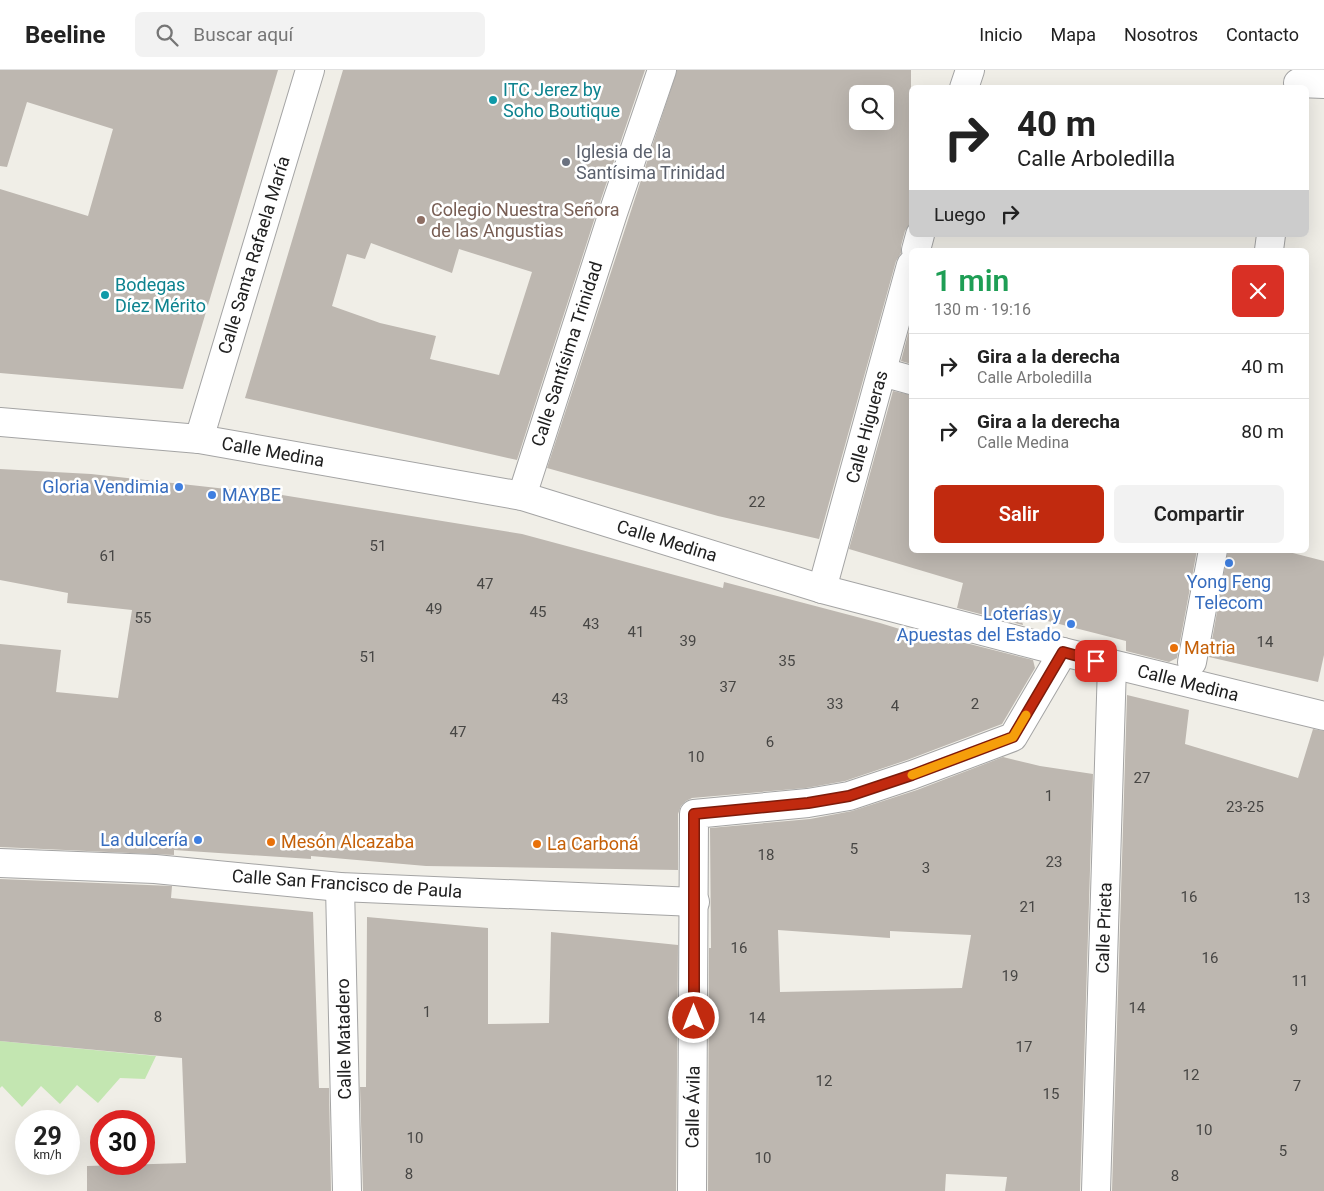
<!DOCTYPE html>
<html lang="es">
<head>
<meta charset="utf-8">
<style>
	body { margin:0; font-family:Roboto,sans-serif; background:#f2f2f2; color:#222; height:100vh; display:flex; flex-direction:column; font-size:19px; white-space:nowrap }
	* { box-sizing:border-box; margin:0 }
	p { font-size:16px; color:#767676 }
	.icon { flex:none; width:28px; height:28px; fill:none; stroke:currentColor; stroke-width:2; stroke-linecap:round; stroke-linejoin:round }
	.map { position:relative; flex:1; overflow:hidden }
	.sheet { position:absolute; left:909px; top:178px; width:400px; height:305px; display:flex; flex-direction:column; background:#fff; border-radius:8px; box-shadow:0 5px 20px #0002 }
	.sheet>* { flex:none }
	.banner { position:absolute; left:909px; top:15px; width:400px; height:152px; border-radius:8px; box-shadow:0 5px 20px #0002; background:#fff; color:#222; overflow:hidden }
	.buttons { position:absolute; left:849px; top:15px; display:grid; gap:10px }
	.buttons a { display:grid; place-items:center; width:45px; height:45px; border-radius:8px; background:#fff; box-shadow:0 5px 20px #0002; font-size:25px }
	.speed { position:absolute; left:15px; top:1040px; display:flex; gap:10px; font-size:25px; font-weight:700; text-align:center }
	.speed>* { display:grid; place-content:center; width:65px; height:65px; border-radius:50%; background:#fff; box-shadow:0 5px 20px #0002; line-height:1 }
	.speed small { font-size:12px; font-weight:400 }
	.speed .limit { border:8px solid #d22; background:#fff; color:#111 }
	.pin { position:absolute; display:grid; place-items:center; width:42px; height:42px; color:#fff; margin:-21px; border-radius:10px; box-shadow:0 2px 8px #0006 }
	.me { position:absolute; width:55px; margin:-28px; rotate:0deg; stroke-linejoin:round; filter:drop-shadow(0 0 4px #0008) }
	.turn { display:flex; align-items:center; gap:18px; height:105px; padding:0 25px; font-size:22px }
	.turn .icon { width:65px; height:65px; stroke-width:2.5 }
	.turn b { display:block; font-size:35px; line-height:42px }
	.then { display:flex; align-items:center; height:48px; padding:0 25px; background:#0003; gap:10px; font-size:19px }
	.round { display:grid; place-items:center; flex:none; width:52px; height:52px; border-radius:8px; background:#f2f2f2 }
	.summary { display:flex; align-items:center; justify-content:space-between; height:85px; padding:0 25px }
	h1 { font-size:30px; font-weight:600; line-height:38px; color:#1e9e55 }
	.cta { display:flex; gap:10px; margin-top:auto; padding:10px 25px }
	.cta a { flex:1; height:58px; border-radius:8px; background:#c12a0f; color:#fff; font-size:20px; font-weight:600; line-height:58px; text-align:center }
	.cta a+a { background:#f2f2f2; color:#222 }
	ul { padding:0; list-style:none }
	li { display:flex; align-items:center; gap:15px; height:65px; padding:0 25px; border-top:1px solid #e0e0e0 }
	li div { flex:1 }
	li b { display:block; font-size:19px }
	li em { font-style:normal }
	header { display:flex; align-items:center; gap:30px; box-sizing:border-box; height:70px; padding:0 25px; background:#fff; border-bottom:1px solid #e0e0e0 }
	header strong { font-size:24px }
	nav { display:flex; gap:28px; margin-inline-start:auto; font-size:18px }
	.search { width:350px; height:45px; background:#f2f2f2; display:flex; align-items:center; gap:12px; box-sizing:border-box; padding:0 18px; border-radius:8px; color:#767676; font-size:19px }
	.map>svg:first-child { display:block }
	.grass { fill:#c3e6b1 }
	.building { fill:#bdb7b0; fill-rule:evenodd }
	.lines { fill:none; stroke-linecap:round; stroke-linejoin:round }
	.minor-casing { stroke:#a4a4a4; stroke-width:30 }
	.minor { stroke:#fff; stroke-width:28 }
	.route-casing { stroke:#7d1b0a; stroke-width:12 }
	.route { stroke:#c12a0f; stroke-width:9 }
	.slow { stroke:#f59e0b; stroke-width:9 }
	.culture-dot { fill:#0f9aa8; stroke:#fff; stroke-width:2 }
	.worship-dot { fill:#6b7280; stroke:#fff; stroke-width:2 }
	.education-dot { fill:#8d6e63; stroke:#fff; stroke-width:2 }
	.shop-dot { fill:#3f7fe0; stroke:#fff; stroke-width:2 }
	.food-dot { fill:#e8710a; stroke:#fff; stroke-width:2 }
	.labels { text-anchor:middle; stroke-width:5; stroke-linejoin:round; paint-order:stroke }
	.number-label { font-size:15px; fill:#474644 }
	.culture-label { font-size:18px; fill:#0d838f; stroke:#fff; text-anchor:start }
	.worship-label { font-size:18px; fill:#5b616d; stroke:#fff; text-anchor:start }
	.education-label { font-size:18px; fill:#785e54; stroke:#fff; text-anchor:start }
	.street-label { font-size:18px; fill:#202020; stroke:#fff }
	.shop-label { font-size:18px; fill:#366cbe; stroke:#fff; text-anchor:end }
	.food-label { font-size:18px; fill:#c56008; stroke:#fff; text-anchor:start }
</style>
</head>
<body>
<header>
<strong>Beeline</strong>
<div class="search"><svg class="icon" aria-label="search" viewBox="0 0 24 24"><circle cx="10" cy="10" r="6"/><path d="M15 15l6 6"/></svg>Buscar aquí</div>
<nav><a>Inicio</a><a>Mapa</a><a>Nosotros</a><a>Contacto</a></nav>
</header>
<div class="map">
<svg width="1324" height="1121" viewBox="0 0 1324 1121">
	<rect width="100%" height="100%" fill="#f0eee7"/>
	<polygon class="grass" points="0,971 156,986 145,1009 120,1008 98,1033 77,1015 60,1034 41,1016 22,1037 2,1016 0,1018"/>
	<g class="building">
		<polygon points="0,0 278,0 183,319 0,303 0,119 88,146 113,59 27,32 7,97 0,96"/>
		<path d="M343 0H645L598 138 517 390 245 328ZM371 173 452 203 459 179 532 202 499 305 430 289 436 266 380 253 332 236 347 184 365 189Z"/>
		<path d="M677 0H911V153L905 161 901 176V183L896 191 819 469 718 446 547 398ZM858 24H885V51H858Z"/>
		<polygon points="911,253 911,294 901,291"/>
		<polygon points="893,321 911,325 911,480 1197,480 1177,588 1169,592 1126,581 1126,571 1020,544 1023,555 957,538 963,513 849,479"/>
		<polygon points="0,399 91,404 282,425 522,464 723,518 724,512 880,553 949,574 950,569 1033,590 1035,598 1002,654 907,690 845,711 806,718 692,728 686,731 681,736 678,744 678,800 426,796 311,786 311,789 174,780 174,785 0,777 0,574 61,580 56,622 118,628 132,540 67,533 68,523 0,510"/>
		<polygon points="1228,480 1281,480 1324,491 1324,585 1318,612 1209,587"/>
		<polygon points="1127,625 1189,640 1185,674 1298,708 1313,659 1324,661 1324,1121 1112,1121"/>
		<path d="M1003 687 1040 696 1093 704 1080 1121H1005L1007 1107 946 1104 945 1121H708L709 878H711L710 758 810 749 852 741 917 720ZM778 860 890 868V861L971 865 962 918 780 922Z"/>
		<polygon points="0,809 172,816 171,828 313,842 319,1018 329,1018 331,1121 87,1121 87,1096 186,1093 182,988 0,971"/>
		<polygon points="367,847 488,858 488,954 549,953 551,862 678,875 676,1121 363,1121 360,1017 366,1017"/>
	</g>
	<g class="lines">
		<g class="minor-casing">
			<g id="minor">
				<polyline points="1298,13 1324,14"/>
				<polyline points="964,18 970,0"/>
				<polyline points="916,180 920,165"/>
				<polyline points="1269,180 1271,165"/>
				<polyline points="882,302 911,310"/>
				<polyline points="0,352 199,369 522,426 822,519 1063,582 1324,646"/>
				<polyline points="199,369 310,0"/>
				<polyline points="522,426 613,143 662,0"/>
				<polyline points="822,519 911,195"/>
				<polyline points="1192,592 1213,480"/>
				<polyline points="0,793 155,799 340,817 695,832"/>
				<polyline points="340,817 347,1121"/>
				<polyline points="692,1121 694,744 808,733 849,726 912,705 1013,667 1063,582"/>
				<polyline points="1096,1121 1112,595"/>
			</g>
		</g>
		<use href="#minor" class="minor"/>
	</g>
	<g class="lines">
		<g class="route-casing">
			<polyline id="route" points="694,948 694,744 808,733 849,726 912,705 1013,667 1063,582 1096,591"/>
		</g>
		<use href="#route" class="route"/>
		<polyline class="slow" points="912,705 1013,667 1026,645"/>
	</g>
	<g class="culture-dot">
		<circle cx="493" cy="30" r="5"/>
		<circle cx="105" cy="225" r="5"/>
	</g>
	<circle class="worship-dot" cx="566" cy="92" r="5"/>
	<circle class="education-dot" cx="421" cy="150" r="5"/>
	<g class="shop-dot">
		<circle cx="179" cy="417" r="5"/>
		<circle cx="212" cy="425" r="5"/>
		<circle cx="1229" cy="493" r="5"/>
		<circle cx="1071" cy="554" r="5"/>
		<circle cx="198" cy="770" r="5"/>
	</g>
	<g class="food-dot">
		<circle cx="1174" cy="578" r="5"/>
		<circle cx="271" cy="772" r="5"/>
		<circle cx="537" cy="774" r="5"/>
	</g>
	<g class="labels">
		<g class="number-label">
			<text x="757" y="437">22</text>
			<text x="378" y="481">51</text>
			<text x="108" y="491">61</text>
			<text x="485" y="519">47</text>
			<text x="434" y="544">49</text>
			<text x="538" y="547">45</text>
			<text x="143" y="553">55</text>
			<text x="591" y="559">43</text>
			<text x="636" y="567">41</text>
			<text x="688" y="576">39</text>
			<text x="1265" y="577">14</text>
			<text x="368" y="592">51</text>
			<text x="787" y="596">35</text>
			<text x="728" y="622">37</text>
			<text x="560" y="634">43</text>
			<text x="835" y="639">33</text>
			<text x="975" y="639">2</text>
			<text x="895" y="641">4</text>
			<text x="458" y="667">47</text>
			<text x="770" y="677">6</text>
			<text x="696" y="692">10</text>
			<text x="1142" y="713">27</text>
			<text x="1049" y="731">1</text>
			<text x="1245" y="742">23-25</text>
			<text x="854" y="784">5</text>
			<text x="766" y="790">18</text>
			<text x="1054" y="797">23</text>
			<text x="926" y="803">3</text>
			<text x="1189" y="832">16</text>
			<text x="1302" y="833">13</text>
			<text x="1028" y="842">21</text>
			<text x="739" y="883">16</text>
			<text x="1210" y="893">16</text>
			<text x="1010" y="911">19</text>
			<text x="1300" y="916">11</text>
			<text x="1137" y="943">14</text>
			<text x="427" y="947">1</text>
			<text x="158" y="952">8</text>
			<text x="757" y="953">14</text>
			<text x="1294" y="965">9</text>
			<text x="1024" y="982">17</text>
			<text x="1191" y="1010">12</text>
			<text x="824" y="1016">12</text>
			<text x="1297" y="1021">7</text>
			<text x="1051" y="1029">15</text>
			<text x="1204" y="1065">10</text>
			<text x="415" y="1073">10</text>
			<text x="1283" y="1086">5</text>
			<text x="763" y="1093">10</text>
			<text x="409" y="1109">8</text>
			<text x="1175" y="1111">8</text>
		</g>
		<g class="culture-label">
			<text x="503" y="26">ITC Jerez by<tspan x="503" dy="21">Soho Boutique</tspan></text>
			<text x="115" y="221">Bodegas<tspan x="115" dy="21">Díez Mérito</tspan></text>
		</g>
		<g class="worship-label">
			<text x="576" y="88">Iglesia de la<tspan x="576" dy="21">Santísima Trinidad</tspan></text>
		</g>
		<g class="education-label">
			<text x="431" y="146">Colegio Nuestra Señora<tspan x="431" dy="21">de las Angustias</tspan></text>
		</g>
		<g class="street-label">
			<text transform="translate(254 185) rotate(-73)" y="6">Calle Santa Rafaela María</text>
			<text transform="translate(567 284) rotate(-72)" y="6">Calle Santísima Trinidad</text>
			<text transform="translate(867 357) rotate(-75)" y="6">Calle Higueras</text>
			<text transform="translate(273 382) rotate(10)" y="6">Calle Medina</text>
			<text transform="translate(667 471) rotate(17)" y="6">Calle Medina</text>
			<text transform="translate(1188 613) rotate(14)" y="6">Calle Medina</text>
			<text transform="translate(347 814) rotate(4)" y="6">Calle San Francisco de Paula</text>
			<text transform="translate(1104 858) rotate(-88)" y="6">Calle Prieta</text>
			<text transform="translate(344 969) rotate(-91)" y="6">Calle Matadero</text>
			<text transform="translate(693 1037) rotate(-89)" y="6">Calle Ávila</text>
		</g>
		<g class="shop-label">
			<text x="169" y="423">Gloria Vendimia</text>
			<text x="222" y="431" text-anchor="start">MAYBE</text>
			<text x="1229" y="518" text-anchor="middle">Yong Feng<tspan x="1229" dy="21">Telecom</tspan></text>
			<text x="1061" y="550">Loterías y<tspan x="1061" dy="21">Apuestas del Estado</tspan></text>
			<text x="188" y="776">La dulcería</text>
		</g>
		<g class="food-label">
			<text x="1184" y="584">Matria</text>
			<text x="281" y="778">Mesón Alcazaba</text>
			<text x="547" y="780">La Carboná</text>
		</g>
	</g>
</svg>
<div class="buttons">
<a><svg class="icon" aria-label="search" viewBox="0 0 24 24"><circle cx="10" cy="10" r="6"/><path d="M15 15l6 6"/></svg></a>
</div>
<div class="speed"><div>29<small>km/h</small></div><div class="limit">30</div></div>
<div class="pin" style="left:1096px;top:591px;background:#d93025"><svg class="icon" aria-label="arrive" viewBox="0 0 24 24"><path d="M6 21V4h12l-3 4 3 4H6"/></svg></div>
<svg class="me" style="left:694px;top:948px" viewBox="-20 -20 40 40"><circle r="17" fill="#c12a0f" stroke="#fff" stroke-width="3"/><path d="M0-11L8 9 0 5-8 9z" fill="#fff"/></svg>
<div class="banner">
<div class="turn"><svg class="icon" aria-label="right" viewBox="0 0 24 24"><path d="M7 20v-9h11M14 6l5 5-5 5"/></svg><div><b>40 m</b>Calle Arboledilla</div></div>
<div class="then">Luego<svg class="icon" aria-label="right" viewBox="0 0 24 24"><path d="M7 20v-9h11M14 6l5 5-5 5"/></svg></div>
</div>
<section class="sheet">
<div class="summary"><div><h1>1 min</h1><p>130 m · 19:16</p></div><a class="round" style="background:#d93025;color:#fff"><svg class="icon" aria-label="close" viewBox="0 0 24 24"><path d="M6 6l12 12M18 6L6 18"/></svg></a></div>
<ul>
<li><svg class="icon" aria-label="right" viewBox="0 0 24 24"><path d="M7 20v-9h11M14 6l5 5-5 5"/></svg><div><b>Gira a la derecha</b><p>Calle Arboledilla</p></div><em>40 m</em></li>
<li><svg class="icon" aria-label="right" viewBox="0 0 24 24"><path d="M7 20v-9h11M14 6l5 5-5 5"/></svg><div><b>Gira a la derecha</b><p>Calle Medina</p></div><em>80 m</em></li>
</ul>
<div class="cta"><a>Salir</a><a>Compartir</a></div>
</section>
</div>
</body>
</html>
